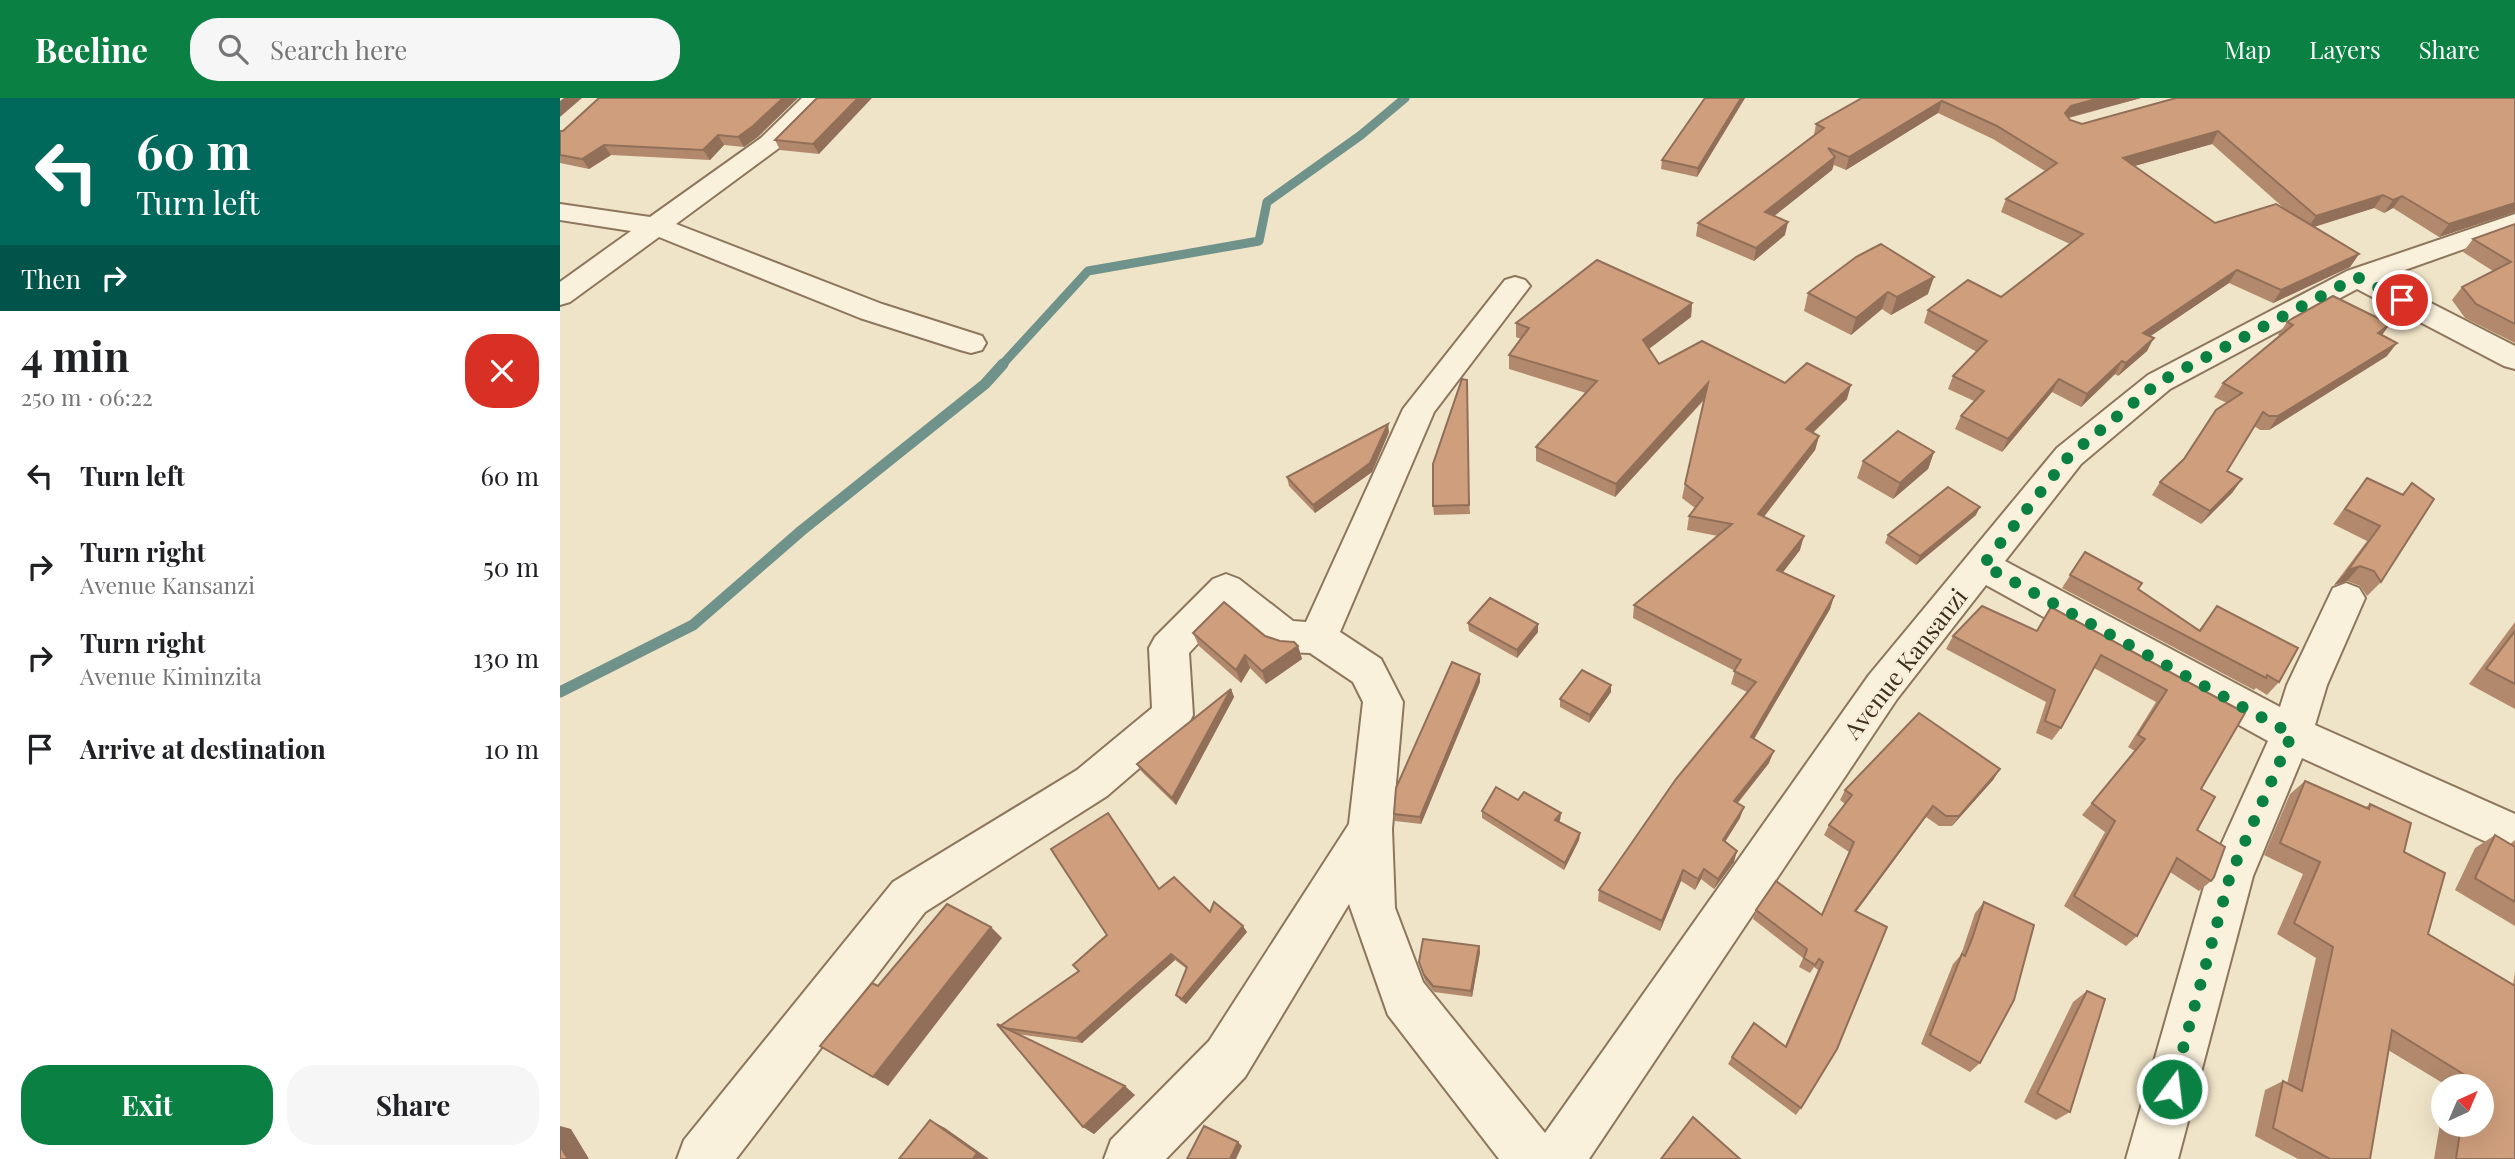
<!DOCTYPE html>
<html lang="en">
<head>
<meta charset="utf-8">
<style>
	body { margin:0; font-family:"Playfair Display",serif; background:#f6f6f6; color:#202124; height:100vh; display:flex; flex-direction:column; font-size:26px; white-space:nowrap }
	* { box-sizing:border-box; margin:0 }
	p { font-size:23px; color:#757577 }
	.icon { flex:none; width:38px; height:38px; fill:none; stroke:currentColor; stroke-width:2; stroke-linecap:round; stroke-linejoin:round }
	.map { position:relative; flex:1; overflow:hidden }
	.drawer { display:flex; flex-direction:column; background:#fff; width:560px }
	.drawer>* { flex:none }
	.banner { background:#00695c; color:#fff; overflow:hidden }
	.needle { width:46px; rotate:44deg }
	.controls { position:absolute; left:1871px; top:976px; display:grid; gap:14px }
	.controls a { display:grid; place-items:center; width:63px; height:63px; border-radius:50%; background:#fff; box-shadow:0 7px 28px #0002; font-size:35px }
	.pin { position:absolute; display:grid; place-items:center; width:60px; height:60px; color:#fff; margin:-30px; border:4px solid #fff; border-radius:50%; box-shadow:0 2px 7px #0007 }
	.me { position:absolute; width:77px; margin:-38px; rotate:15deg; stroke-linejoin:round; filter:drop-shadow(0 0 5px #0008) }
	.turn { display:flex; align-items:center; gap:24px; height:147px; padding:0 21px; font-size:32px }
	.turn .icon { width:91px; height:91px; stroke-width:2.5 }
	.turn b { display:block; font-size:49px; line-height:60px }
	.then { display:flex; align-items:center; height:66px; padding:0 21px; background:#0003; gap:14px; font-size:26px }
	.round { display:grid; place-items:center; flex:none; width:74px; height:74px; border-radius:28px; background:#f6f6f6 }
	.overview { display:flex; align-items:center; justify-content:space-between; height:119px; padding:0 21px }
	h1 { font-size:42px; font-weight:700; line-height:52px }
	.cta { display:flex; gap:14px; margin-top:auto; padding:14px 21px }
	.cta a { flex:1; height:80px; border-radius:28px; background:#0b8043; color:#fff; font-size:28px; font-weight:700; line-height:80px; text-align:center }
	.cta a+a { background:#f6f6f6; color:#202124 }
	ul { padding:0; list-style:none }
	li { display:flex; align-items:center; gap:21px; height:91px; padding:0 21px }
	li div { flex:1 }
	li b { display:block; font-size:26px }
	li em { font-style:normal }
	header { display:flex; align-items:center; gap:42px; box-sizing:border-box; height:98px; padding:0 35px; background:#0b8043; color:#fff }
	header strong { font-size:33px }
	nav { display:flex; gap:38px; margin-inline-start:auto; font-size:24px }
	.search { width:490px; height:63px; background:#f6f6f6; display:flex; align-items:center; gap:18px; box-sizing:border-box; padding:0 24px; border-radius:28px; color:#757577; font-size:26px }
	main { display:flex; flex:1; min-height:0 }
	.map>svg:first-child { display:block }
	.lines { fill:none; stroke-linecap:round; stroke-linejoin:round }
	.stream-far1 { stroke:#6f938a; stroke-width:9 }
	.stream { stroke:#6f938a; stroke-width:11 }
	.minor-casing { stroke:#8d765c; stroke-width:4 }
	.minor { fill:#faf1dc; fill-rule:evenodd }
	.wall { fill:#b2896c; fill-rule:evenodd }
	.shaded-wall { fill:#916f58 }
	.building { fill:#cf9f7d; stroke:#916f58; stroke-width:2 }
	.route { stroke:#0b8043; stroke-width:12; stroke-dasharray:0 21.6 }
	.labels { text-anchor:middle; stroke-width:5; stroke-linejoin:round; paint-order:stroke }
	.street-label { font-size:24px; fill:#3d2e20; stroke:#f7eed8 }
</style>
</head>
<body>
<header>
<strong>Beeline</strong>
<div class="search"><svg class="icon" aria-label="search" viewBox="0 0 24 24"><circle cx="10" cy="10" r="6"/><path d="M15 15l6 6"/></svg>Search here</div>
<nav><a>Map</a><a>Layers</a><a>Share</a></nav>
</header>
<main>
<section class="drawer">
<div class="banner">
<div class="turn"><svg class="icon" aria-label="left" viewBox="0 0 24 24"><path d="M17 20v-9H6M10 6l-5 5 5 5"/></svg><div><b>60 m</b>Turn left</div></div>
<div class="then">Then<svg class="icon" aria-label="right" viewBox="0 0 24 24"><path d="M7 20v-9h11M14 6l5 5-5 5"/></svg></div>
</div>
<div class="overview"><div><h1>4 min</h1><p>250 m · 06:22</p></div><a class="round" style="background:#d93025;color:#fff"><svg class="icon" aria-label="close" viewBox="0 0 24 24"><path d="M6 6l12 12M18 6L6 18"/></svg></a></div>
<ul>
<li><svg class="icon" aria-label="left" viewBox="0 0 24 24"><path d="M17 20v-9H6M10 6l-5 5 5 5"/></svg><div><b>Turn left</b></div><em>60 m</em></li>
<li><svg class="icon" aria-label="right" viewBox="0 0 24 24"><path d="M7 20v-9h11M14 6l5 5-5 5"/></svg><div><b>Turn right</b><p>Avenue Kansanzi</p></div><em>50 m</em></li>
<li><svg class="icon" aria-label="right" viewBox="0 0 24 24"><path d="M7 20v-9h11M14 6l5 5-5 5"/></svg><div><b>Turn right</b><p>Avenue Kiminzita</p></div><em>130 m</em></li>
<li><svg class="icon" aria-label="arrive" viewBox="0 0 24 24"><path d="M6 21V4h12l-3 4 3 4H6"/></svg><div><b>Arrive at destination</b></div><em>10 m</em></li>
</ul>
<div class="cta"><a>Exit</a><a>Share</a></div>
</section>
<div class="map">
<svg width="1955" height="1061" viewBox="0 0 1955 1061">
	<rect width="100%" height="100%" fill="#f0e4c8"/>
	<g class="lines">
		<polyline class="stream-far1" points="441,268 528,173 699,143 707,104 801,37 845,0"/>
		<polyline class="stream" points="0,594 133,527 241,433 425,286 443,266"/>
		<g class="minor-casing">
			<g id="minor">
				<polygon points="242,0 268,0 219,50 116,126 322,206 422,238 426,245 422,252 411,255 400,252 300,220 99,139 10,204 0,207 0,184 71,133 0,122 0,106 90,119 201,40"/>
				<polygon points="1955,116 1955,133 1822,180 1955,248 1955,271 1944,268 1797,191 1610,291 1521,366 1445,463 1720,609 1727,587 1773,490 1786,485 1799,490 1805,500 1767,587 1755,627 1955,716 1955,757 1742,660 1693,778 1618,1061 1566,1061 1647,778 1708,643 1426,487 1337,601 1029,1061 939,1061 828,917 789,806 685,979 606,1061 544,1061 551,1042 649,943 789,726 803,604 793,584 750,555 725,554 711,549 668,513 629,555 633,617 627,629 547,698 365,814 176,1061 117,1061 124,1042 333,784 517,672 592,610 589,550 595,539 653,481 666,476 679,481 733,523 746,524 843,311 945,182 955,179 965,182 970,188 874,314 780,534 821,561 843,604 832,731 835,810 863,884 985,1035 1309,577 1497,350 1588,277 1787,173"/>
			</g>
		</g>
		<use href="#minor" class="minor"/>
	</g>
	<g class="wall">
		<polygon points="257,0 259,56 220,52 215,42"/>
		<polygon points="1145,0 1185,0 1137,79 1101,71 1102,62"/>
		<path d="M1302 0H1581L1509 20 1510 22 1522 26 1616 0 1955 114 1879 139 1833 110 1824 115 1814 110 1754 129 1799 156 1790 169 1713 205 1669 185 1590 238 1587 253 1558 278 1555 276 1521 309 1492 294 1442 354 1395 331 1401 318 1414 303 1388 291 1393 278 1417 254 1364 225 1368 212 1441 199 1510 146 1441 114 1446 101 1485 73 1433 41 1378 15 1286 72 1274 67 1272 72 1214 118 1225 137 1194 163 1136 138 1138 125 1254 37 1256 26ZM1652 46 1726 112 1655 125 1574 68Z"/>
		<polygon points="0,33 199,38 184,49 164,47 150,62 51,57 29,71 0,65"/>
		<polygon points="1955,126 1955,245 1905,220 1892,202 1902,189 1933,173 1903,154 1913,141"/>
		<polygon points="1296,159 1368,196 1331,217 1322,211 1291,237 1244,213 1248,195"/>
		<polygon points="1132,205 1131,219 1089,251 1099,266 1225,285 1287,301 1253,335 1259,338 1255,352 1204,419 1240,452 1222,475 1274,498 1270,511 1194,641 1209,665 1178,705 1180,720 1165,744 1174,764 1154,791 1141,781 1135,792 1121,783 1100,833 1038,803 1039,792 1187,594 1171,586 1175,573 1073,520 1074,507 1158,438 1127,432 1129,418 1135,410 1122,400 1125,386 1145,301 1055,399 976,363 976,349 1026,295 949,271 949,257 961,241 956,239 956,225"/>
		<polygon points="1727,224 1822,237 1827,258 1709,332 1700,332 1694,328 1667,373 1682,381 1672,395 1641,426 1592,397 1600,384 1624,361 1667,305 1654,299 1663,285 1719,238 1718,237"/>
		<polygon points="902,281 910,416 874,417 873,408"/>
		<polygon points="829,334 812,374 755,415 729,388 727,379"/>
		<polygon points="1374,354 1368,371 1333,401 1297,380 1303,363"/>
		<polygon points="1807,380 1842,396 1852,385 1821,484 1807,498 1800,488 1787,483 1774,487 1807,443 1773,426 1795,395"/>
		<polygon points="1416,417 1356,467 1325,445 1328,437"/>
		<polygon points="1525,454 1639,532 1657,508 1719,584 1707,597 1696,590 1694,592 1502,490"/>
		<polygon points="1491,509 1685,615 1641,691 1637,732 1651,783 1639,793 1610,774 1577,838 1566,848 1504,808 1545,734 1522,717 1575,653 1568,649 1596,604 1534,570 1501,630 1492,642 1476,635 1486,604 1386,551 1393,538 1477,533"/>
		<polygon points="1955,524 1955,611 1909,586"/>
		<polygon points="908,525 978,534 957,560 909,533"/>
		<polygon points="633,535 705,538 720,543 738,548 742,561 706,586 690,570 681,585 639,548"/>
		<polygon points="920,584 861,726 835,723 834,716"/>
		<polygon points="1051,587 1051,594 1029,625 1000,609 1000,601"/>
		<polygon points="671,591 674,599 616,707 581,673 577,666"/>
		<polygon points="1440,671 1433,682 1392,728 1379,728 1366,719 1296,813 1241,1010 1236,1017 1168,966 1172,959 1225,948 1258,872 1254,869 1250,875 1239,869 1243,860 1193,821 1196,812 1261,817 1289,754 1264,737 1269,727 1285,706 1280,702 1285,692"/>
		<polygon points="1745,683 1805,710 1810,706 1844,754 1868,836 1953,887 1955,873 1955,1061 1874,1061 1883,1008 1883,1027 1922,1027 1922,989 1886,989 1886,987 1828,952 1810,1061 1738,1061 1695,1038 1705,992 1723,983 1727,986 1756,860 1717,836 1743,776 1704,757 1730,696"/>
		<polygon points="958,702 1001,715 1000,722 999,724 1020,735 1019,742 1004,772 922,720 922,713"/>
		<polygon points="1935,737 1950,746 1955,742 1955,828 1895,792 1915,750"/>
		<polygon points="600,791 650,814 687,834 626,906 621,903 616,897 627,871 615,862 522,945 457,936 575,997 534,1036 523,1029 440,928 519,873 547,837"/>
		<polygon points="1424,804 1420,965 1410,974 1361,946 1393,866 1400,858 1403,851 1415,815"/>
		<polygon points="919,848 920,854 912,899 874,894 865,883 859,864"/>
		<polygon points="1527,893 1510,1014 1496,1022 1464,1004 1513,904"/>
	</g>
	<g class="shaded-wall">
		<polygon points="4,0 22,0 0,19 0,3"/>
		<polygon points="223,0 238,0 199,38 184,49 178,39"/>
		<polygon points="298,0 312,0 259,56 253,46"/>
		<polygon points="1181,0 1185,0 1137,79 1138,70"/>
		<polygon points="1540,0 1581,0 1506,20 1505,15 1511,8"/>
		<polygon points="1382,3 1378,15 1286,72 1289,59"/>
		<polygon points="1658,33 1652,46 1557,73 1563,60"/>
		<polygon points="158,37 164,47 150,62 143,52"/>
		<polygon points="44,47 51,57 29,71 22,61"/>
		<polygon points="1275,59 1272,72 1203,127 1205,114"/>
		<polygon points="1823,97 1814,110 1747,131 1756,118"/>
		<polygon points="1842,98 1833,110 1824,115 1833,102"/>
		<polygon points="1955,105 1955,114 1879,139 1889,126"/>
		<polygon points="1228,124 1225,137 1194,163 1196,150"/>
		<polygon points="1799,156 1790,169 1713,205 1721,192"/>
		<polygon points="1677,172 1669,185 1576,248 1583,235"/>
		<polygon points="1374,179 1368,196 1331,217 1337,199"/>
		<polygon points="1328,194 1322,211 1291,237 1296,220"/>
		<polygon points="1132,205 1131,219 1082,256 1083,242"/>
		<polygon points="1830,226 1820,240 1818,235"/>
		<polygon points="1594,240 1587,253 1558,278 1566,265"/>
		<polygon points="1837,245 1827,258 1709,332 1718,318"/>
		<polygon points="1562,263 1555,276 1521,309 1527,296"/>
		<polygon points="1499,281 1492,294 1442,354 1448,341"/>
		<polygon points="1148,285 1146,299 1055,399 1056,386"/>
		<polygon points="1291,287 1287,301 1242,345 1246,331"/>
		<polygon points="828,326 829,334 812,374 755,415 753,407"/>
		<polygon points="1259,338 1255,352 1195,430 1198,416"/>
		<polygon points="1374,354 1368,371 1333,401 1340,385"/>
		<polygon points="1682,381 1672,395 1641,426 1650,413"/>
		<polygon points="1420,409 1416,417 1356,467 1360,458"/>
		<polygon points="1244,438 1240,452 1214,486 1217,472"/>
		<polygon points="1800,468 1787,483 1774,487 1788,472"/>
		<polygon points="1274,498 1270,511 1188,651 1191,639"/>
		<polygon points="978,526 978,534 957,560 957,552"/>
		<polygon points="738,548 742,561 706,586 702,573"/>
		<polygon points="685,557 690,570 681,585 676,572"/>
		<polygon points="920,576 920,584 861,726 860,719"/>
		<polygon points="1051,587 1051,594 1029,625 1030,617"/>
		<polygon points="671,591 674,599 616,707 612,700"/>
		<polygon points="1214,653 1209,665 1170,714 1174,703"/>
		<polygon points="1440,671 1433,682 1392,728 1399,718"/>
		<polygon points="1373,708 1366,719 1290,822 1295,813"/>
		<polygon points="1184,709 1180,720 1159,753 1163,742"/>
		<polygon points="1001,715 1000,722 995,729 995,722"/>
		<polygon points="1020,735 1019,742 1004,772 1005,765"/>
		<polygon points="1177,753 1174,764 1154,791 1158,781"/>
		<polygon points="1144,771 1141,781 1135,792 1138,781"/>
		<polygon points="1123,772 1121,783 1100,833 1102,823"/>
		<polygon points="683,828 687,834 626,906 622,901"/>
		<polygon points="431,829 442,840 328,988 313,979"/>
		<polygon points="919,848 920,854 912,899 911,893"/>
		<polygon points="611,856 615,862 522,945 516,940"/>
		<polygon points="565,988 575,997 534,1036 523,1029"/>
		<polygon points="370,1022 385,1030 429,1061 413,1061"/>
		<polygon points="0,1028 11,1031 29,1061 8,1061 0,1048"/>
		<polygon points="678,1044 682,1048 676,1061 670,1061"/>
	</g>
	<g class="building">
		<polygon points="39,0 223,0 193,28 178,39 158,37 143,52 44,47 22,61 0,57 0,33 3,33"/>
		<polygon points="257,0 298,0 253,46 215,42"/>
		<polygon points="1145,0 1181,0 1138,70 1102,62"/>
		<polygon points="1302,0 1540,0 1511,8 1505,15 1510,22 1522,26 1616,0 1955,0 1955,105 1889,126 1842,98 1833,102 1823,97 1756,118 1658,33 1563,60 1655,125 1716,106 1799,156 1721,192 1677,172 1583,235 1594,240 1566,265 1562,263 1527,296 1499,281 1448,341 1401,318 1424,293 1393,278 1427,243 1368,212 1408,182 1441,199 1523,136 1446,101 1497,65 1437,28 1382,3 1289,59 1268,50 1275,59 1205,114 1228,124 1196,150 1138,125 1264,30 1256,26"/>
		<polygon points="1955,126 1955,226 1916,206 1902,189 1951,164 1913,141"/>
		<polygon points="1321,146 1374,179 1337,199 1328,194 1296,220 1248,195 1296,159"/>
		<polygon points="1037,162 1132,205 1083,242 1099,266 1142,243 1225,285 1247,265 1291,287 1246,331 1259,338 1198,416 1244,438 1217,472 1274,498 1191,639 1214,653 1174,703 1184,709 1163,742 1177,753 1158,781 1144,771 1138,781 1123,772 1102,823 1039,792 1116,681 1196,584 1174,573 1181,562 1074,507 1172,426 1129,418 1143,400 1125,386 1148,285 1056,386 976,349 1037,283 949,257 969,230 956,225"/>
		<polygon points="1773,198 1830,226 1818,235 1837,245 1718,318 1709,318 1703,314 1667,373 1682,381 1650,413 1600,384 1624,361 1656,312 1682,295 1663,285 1733,227 1727,224 1733,220"/>
		<polygon points="902,281 907,282 909,407 873,408 873,366"/>
		<polygon points="828,326 810,365 753,407 727,379"/>
		<polygon points="1338,333 1374,354 1340,385 1303,363"/>
		<polygon points="1807,380 1843,397 1852,385 1874,401 1821,484 1814,473 1800,468 1788,472 1820,428 1785,411"/>
		<polygon points="1388,389 1420,409 1360,458 1328,437"/>
		<polygon points="1525,454 1582,485 1578,491 1640,533 1657,508 1738,550 1719,584 1707,577 1706,580 1510,477"/>
		<polygon points="930,500 978,526 957,552 908,525"/>
		<polygon points="664,504 705,538 720,543 734,544 738,548 702,573 685,557 676,572 633,535"/>
		<polygon points="1422,508 1477,533 1491,509 1685,615 1641,691 1655,699 1637,732 1665,749 1654,779 1651,783 1617,760 1577,838 1514,798 1555,723 1532,705 1585,641 1578,637 1607,592 1541,557 1501,630 1485,623 1495,592 1393,538"/>
		<polygon points="1955,533 1955,586 1926,571"/>
		<polygon points="892,564 920,576 860,719 834,716 836,690"/>
		<polygon points="1022,572 1051,587 1030,617 1000,601"/>
		<polygon points="671,591 612,700 577,666"/>
		<polygon points="1359,615 1440,671 1399,718 1386,718 1373,708 1295,813 1327,829 1277,951 1241,1010 1172,959 1194,925 1226,949 1263,864 1259,861 1255,867 1244,860 1247,851 1196,812 1216,783 1262,817 1294,744 1269,727 1292,697 1285,692"/>
		<polygon points="1745,683 1809,711 1810,706 1851,725 1844,754 1885,775 1868,836 1955,888 1955,1061 1896,1061 1901,1027 1922,1027 1922,989 1907,989 1908,979 1832,932 1810,1061 1770,1061 1713,1030 1723,983 1742,993 1773,849 1734,825 1760,764 1720,745"/>
		<polygon points="936,689 958,702 964,694 1001,715 995,722 1020,735 1005,765 922,713"/>
		<polygon points="548,715 599,791 614,779 650,814 654,804 683,828 622,901 616,897 627,869 611,856 516,940 444,930 440,928 519,873 513,867 547,837 491,751"/>
		<polygon points="1935,737 1955,749 1955,804 1915,780"/>
		<polygon points="1424,804 1474,827 1454,902 1420,965 1370,937 1402,856 1405,858 1412,841"/>
		<polygon points="387,806 431,829 313,979 260,948 312,885 318,888"/>
		<polygon points="863,841 919,848 911,893 873,888 864,877 859,864"/>
		<polygon points="1527,893 1545,901 1510,1014 1477,995"/>
		<polygon points="437,926 565,988 523,1029"/>
		<polygon points="1133,1019 1180,1061 1101,1061"/>
		<polygon points="370,1022 417,1055 413,1061 339,1061"/>
		<polygon points="644,1028 678,1044 670,1061 627,1061"/>
		<polygon points="0,1048 8,1061 0,1061"/>
	</g>
	<g class="lines">
		<polyline class="route" points="1612,991 1670,778 1732,636 1423,467 1509,358 1599,284 1797,179 1842,202"/>
	</g>
	<g class="labels">
		<g class="street-label">
			<text transform="translate(1346 566) rotate(-52)" y="8">Avenue Kansanzi</text>
		</g>
	</g>
</svg>
<div class="controls">
<a><svg class="needle" viewBox="-14 -14 28 28"><path d="M0-13l5 13h-10z" fill="#e53935"/><path d="M0 13l5-13h-10z" fill="#757577"/></svg></a>
</div>
<div class="pin" style="left:1842px;top:202px;background:#d93025"><svg class="icon" aria-label="arrive" viewBox="0 0 24 24"><path d="M6 21V4h12l-3 4 3 4H6"/></svg></div>
<svg class="me" style="left:1612px;top:991px" viewBox="-20 -20 40 40"><circle r="17" fill="#0b8043" stroke="#fff" stroke-width="3"/><path d="M0-11L8 9 0 5-8 9z" fill="#fff"/></svg>
</div>
</main>
</body>
</html>
